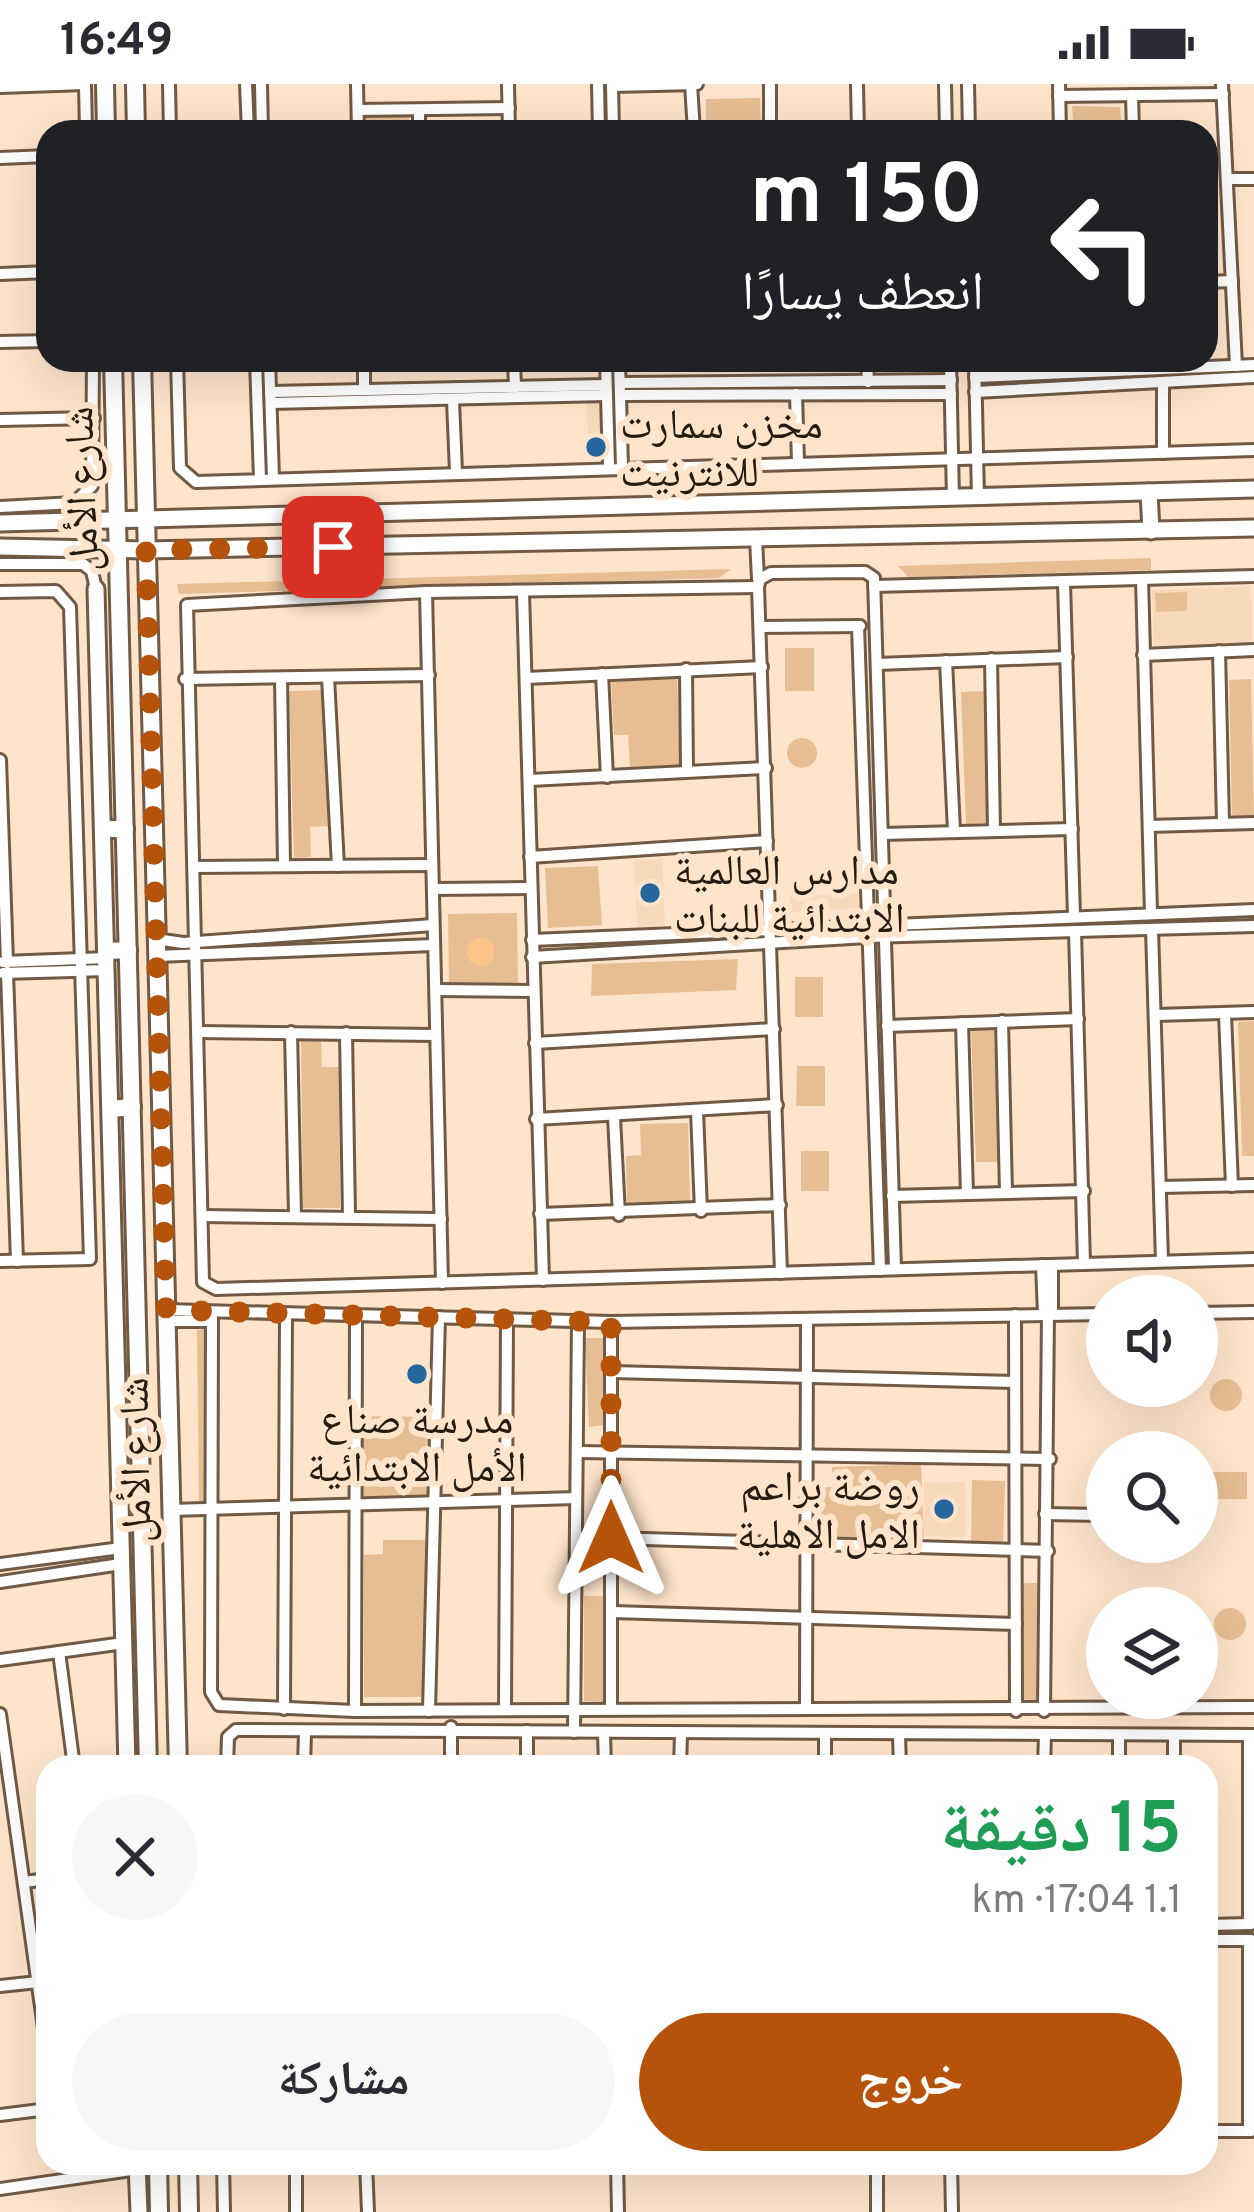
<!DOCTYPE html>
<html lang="ar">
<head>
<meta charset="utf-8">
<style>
	body { margin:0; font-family:Overpass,"Noto Naskh Arabic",sans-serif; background:#f7f7f7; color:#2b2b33; direction:rtl; height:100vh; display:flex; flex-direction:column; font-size:45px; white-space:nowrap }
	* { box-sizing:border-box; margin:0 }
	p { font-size:39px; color:#7c7c81 }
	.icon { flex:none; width:66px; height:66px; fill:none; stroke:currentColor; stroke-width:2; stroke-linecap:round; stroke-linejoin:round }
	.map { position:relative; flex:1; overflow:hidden; direction:ltr }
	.panel { position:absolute; left:36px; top:1671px; width:1182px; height:420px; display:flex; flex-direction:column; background:#fff; border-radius:36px; box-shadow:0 12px 48px #0002; direction:rtl }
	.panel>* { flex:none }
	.guide { position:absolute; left:36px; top:36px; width:1182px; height:252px; border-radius:36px; box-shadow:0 12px 48px #0002; direction:rtl; background:#202124; color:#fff; overflow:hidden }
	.fabs { position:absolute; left:1086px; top:1191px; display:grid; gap:24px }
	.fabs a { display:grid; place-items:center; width:132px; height:132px; border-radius:50%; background:#fff; box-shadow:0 12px 48px #0002; font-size:60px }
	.pin { position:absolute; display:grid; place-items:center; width:102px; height:102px; color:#fff; margin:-51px; border-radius:24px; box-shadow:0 6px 18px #0006 }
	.me { position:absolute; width:132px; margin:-66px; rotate:0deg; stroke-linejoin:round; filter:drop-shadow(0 0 9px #0008) }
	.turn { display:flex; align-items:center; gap:42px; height:252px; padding:0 36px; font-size:54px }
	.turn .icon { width:156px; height:156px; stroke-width:2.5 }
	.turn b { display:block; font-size:84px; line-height:102px }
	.round { display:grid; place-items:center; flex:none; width:126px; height:126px; border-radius:63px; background:#f7f7f7 }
	.headline { display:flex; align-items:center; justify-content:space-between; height:204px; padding:0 36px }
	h1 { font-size:72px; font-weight:700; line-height:90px; color:#1e9e55 }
	.cta { display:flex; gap:24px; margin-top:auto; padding:24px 36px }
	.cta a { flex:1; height:138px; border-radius:72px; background:#b45309; color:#fff; font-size:48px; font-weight:700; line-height:138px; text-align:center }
	.cta a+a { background:#f7f7f7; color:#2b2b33 }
	.status { display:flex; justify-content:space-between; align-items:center; height:84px; padding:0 60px; background:#fff; direction:ltr }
	.status svg { height:33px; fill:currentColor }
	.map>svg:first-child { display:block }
	.built { fill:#f8d9b9 }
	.green { fill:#e7be94 }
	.water { fill:#fec58a }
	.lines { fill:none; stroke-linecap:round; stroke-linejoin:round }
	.street-casing { stroke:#705a44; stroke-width:16 }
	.secondary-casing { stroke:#705a44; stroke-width:21 }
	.primary-casing { stroke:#705a44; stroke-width:22 }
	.street { stroke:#fff; stroke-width:10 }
	.secondary { stroke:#fff; stroke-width:15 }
	.primary { stroke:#fff; stroke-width:16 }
	.route { stroke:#b45309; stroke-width:21; stroke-dasharray:0 37.8 }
	.poi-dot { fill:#25679c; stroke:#fee4ca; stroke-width:4.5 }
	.labels { text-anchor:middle; stroke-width:12; stroke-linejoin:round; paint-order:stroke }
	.poi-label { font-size:42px; fill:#241b11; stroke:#fee4ca; text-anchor:start }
	.street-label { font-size:42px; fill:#241b11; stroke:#fee4ca }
</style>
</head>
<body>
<div class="status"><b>16:49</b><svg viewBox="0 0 49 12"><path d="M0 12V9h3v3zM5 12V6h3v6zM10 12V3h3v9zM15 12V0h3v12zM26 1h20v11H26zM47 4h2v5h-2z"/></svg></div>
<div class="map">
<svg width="1254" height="2128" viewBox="0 0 1254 2128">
	<rect width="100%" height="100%" fill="#fee4ca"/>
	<g class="built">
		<polygon points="601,312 604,367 589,367 586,313"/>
		<polygon points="1251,502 1252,560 1154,564 1152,506"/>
		<polygon points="662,775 665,842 637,843 634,776"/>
		<polygon points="858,809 859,824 791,828 790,813"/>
		<polygon points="965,1398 965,1454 924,1451 924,1399"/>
	</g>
	<g class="green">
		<polygon points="760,14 761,48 706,48 706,15"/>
		<polygon points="1072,22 1120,23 1122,48 1074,48"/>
		<polygon points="409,31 409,48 366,48 366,32"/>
		<polygon points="1151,474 1151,486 908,493 898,482"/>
		<polygon points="731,485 719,494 179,510 177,500"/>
		<polygon points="1187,508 1187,527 1156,528 1155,509"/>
		<rect x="785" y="564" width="29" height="43"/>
		<polygon points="677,593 681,681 630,683 628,651 614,651 611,597"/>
		<polygon points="1251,595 1254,732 1232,732 1229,596"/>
		<polygon points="326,606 330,742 310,743 311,773 294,774 289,607"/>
		<polygon points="984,607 989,739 966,740 961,608"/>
		<circle cx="802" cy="669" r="15"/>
		<polygon points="598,782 602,841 548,844 545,784"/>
		<polygon points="517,829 518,902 449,903 448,830"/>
		<polygon points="738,875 736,906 591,912 592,880"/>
		<rect x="795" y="893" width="28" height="40"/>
		<polygon points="1254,937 1254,1072 1242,1072 1238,938"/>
		<polygon points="994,945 999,1078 976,1078 971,946"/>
		<polygon points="301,957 321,957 322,983 339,983 340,1124 303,1124"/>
		<polygon points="797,982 825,982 825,1022 796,1022"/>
		<polygon points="688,1039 690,1120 627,1122 626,1072 641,1071 640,1040"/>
		<rect x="801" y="1067" width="28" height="40"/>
		<polygon points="206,1245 205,1417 199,1417 197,1246"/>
		<polygon points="585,1254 604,1254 605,1341 589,1343"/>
		<circle cx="1226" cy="1311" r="16"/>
		<polygon points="363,1332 431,1333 431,1428 361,1426"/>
		<polygon points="921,1380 924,1454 816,1457 815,1404 833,1403 832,1383"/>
		<rect x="1208" y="1388" width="39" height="27"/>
		<polygon points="972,1396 1005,1397 1003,1461 971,1461"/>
		<polygon points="383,1456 429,1456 430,1613 364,1613 364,1471 383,1470"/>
		<polygon points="1023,1499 1039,1499 1038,1616 1022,1615"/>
		<polygon points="584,1512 603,1512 603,1618 584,1617"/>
		<circle cx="1230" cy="1540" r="16"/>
	</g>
	<circle class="water" cx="481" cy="868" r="14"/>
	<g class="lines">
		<g class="street-casing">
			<g id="street">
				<polyline points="85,0 86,48"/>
				<polyline points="169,0 170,48"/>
				<polyline points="246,0 248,48"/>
				<polyline points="261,0 262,48"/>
				<polyline points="357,0 358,48"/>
				<polyline points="508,0 509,48"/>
				<polyline points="598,0 599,48"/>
				<polyline points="612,0 613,48"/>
				<polyline points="691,0 694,48"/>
				<polyline points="770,0 770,48"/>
				<polyline points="857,0 858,48"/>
				<polyline points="945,0 946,48"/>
				<polyline points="968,0 969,48"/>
				<polyline points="1059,0 1060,48"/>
				<polyline points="1222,0 1236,282"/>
				<polyline points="612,2 697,0"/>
				<polyline points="0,3 85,0"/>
				<polyline points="1132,11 1133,48"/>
				<polyline points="1059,12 1223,10"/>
				<polyline points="358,26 509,24"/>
				<polyline points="419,26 419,48"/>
				<polyline points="0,74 48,72"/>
				<polyline points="1227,95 1254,95"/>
				<polyline points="0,190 48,188"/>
				<polyline points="1206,198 1232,197"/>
				<polyline points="0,258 48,257"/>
				<polyline points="177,276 180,384 196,398 1254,366"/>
				<polyline points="256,276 260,395"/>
				<polyline points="269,276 273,394"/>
				<polyline points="364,276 364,306"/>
				<polyline points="514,276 515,303"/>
				<polyline points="606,276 609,383"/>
				<polyline points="619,276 622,383"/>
				<polyline points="867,276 868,298"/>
				<polyline points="950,276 953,415"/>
				<polyline points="975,276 978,414"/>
				<polyline points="975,293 1254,281"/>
				<polyline points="1163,298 1163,369"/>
				<polyline points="620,299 951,296"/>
				<polyline points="270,308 606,301"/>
				<polyline points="975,308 1254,293"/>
				<polyline points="796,310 798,378"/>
				<polyline points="620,311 951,310"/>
				<polyline points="453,317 456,388"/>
				<polyline points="271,319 607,311"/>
				<polyline points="0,336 94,334"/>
				<polyline points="0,423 74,419 92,402 93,276"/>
				<polyline points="756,455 758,495"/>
				<polyline points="0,480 83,480 92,487 96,505"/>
				<polyline points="1142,495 1151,829"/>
				<polyline points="1064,499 1074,832"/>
				<polyline points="874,502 1254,492"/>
				<polyline points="758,503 426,508 187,521 203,1198 216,1205 1254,1175"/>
				<polyline points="0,508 56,507 70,523 90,1175 0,1177"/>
				<polyline points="426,508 442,1199"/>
				<polyline points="523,508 543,1196"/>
				<polyline points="858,542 880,1186"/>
				<polyline points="761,543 860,542"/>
				<polyline points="1219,567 1223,739"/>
				<polyline points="1143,571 1254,566"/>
				<polyline points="991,575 994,746"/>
				<polyline points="946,577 954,747"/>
				<polyline points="877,580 1067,573"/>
				<polyline points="686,585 687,687"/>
				<polyline points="602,590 607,693"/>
				<polyline points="328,593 338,782"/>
				<polyline points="281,594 284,781"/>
				<polyline points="526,594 762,583"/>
				<polyline points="185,595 429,591"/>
				<polyline points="0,676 7,878"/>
				<polyline points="530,696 766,684"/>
				<polyline points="1149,742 1254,739"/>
				<polyline points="882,750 1072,745"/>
				<polyline points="530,773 767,757"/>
				<polyline points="194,783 431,781"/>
				<polyline points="433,805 530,804"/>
				<polyline points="1152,845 1162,1177"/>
				<polyline points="1075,847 1084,1180"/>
				<polyline points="156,855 183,859 433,841"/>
				<polyline points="532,856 1254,826"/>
				<polyline points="157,872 433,861"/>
				<polyline points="532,873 868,853 1254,842"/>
				<polyline points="3,878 107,874"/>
				<polyline points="7,888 17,1177"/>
				<polyline points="3,889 107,886"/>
				<polyline points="436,906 533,907"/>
				<polyline points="1225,930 1232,1102"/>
				<polyline points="1156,931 1254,928"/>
				<polyline points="1002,937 1006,1109"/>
				<polyline points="962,939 967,1110"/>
				<polyline points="887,942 1078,935"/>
				<polyline points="198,948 435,951"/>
				<polyline points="291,948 295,1132"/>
				<polyline points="346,949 349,1132"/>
				<polyline points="535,959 774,945"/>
				<polyline points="697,1027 701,1127"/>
				<polyline points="614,1033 619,1131"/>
				<polyline points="536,1035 777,1021"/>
				<polyline points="1160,1103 1254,1101"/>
				<polyline points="892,1112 1084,1107"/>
				<polyline points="540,1130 780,1121"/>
				<polyline points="202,1132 441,1135"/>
				<polyline points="1042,1181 1044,1230"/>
				<polyline points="1052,1181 1052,1229"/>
				<polyline points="781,1189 758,503 760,495 771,489 865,488 874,494 895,1185"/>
				<polyline points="166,1226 611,1238 1107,1230"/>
				<polyline points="212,1228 211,1608 219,1621 355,1627 1254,1623"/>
				<polyline points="1197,1229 1254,1228"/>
				<polyline points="1015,1231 1016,1627"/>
				<polyline points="166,1237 212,1237"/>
				<polyline points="611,1238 611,1625"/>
				<polyline points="611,1288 1015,1298"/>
				<polyline points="577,1368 1050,1375"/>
				<polyline points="171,1426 576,1414"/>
				<polyline points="1045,1430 1102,1431"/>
				<polyline points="576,1453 1048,1467"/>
				<polyline points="0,1480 121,1464"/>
				<polyline points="0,1498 121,1480"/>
				<polyline points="612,1528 1016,1540"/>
				<polyline points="59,1568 74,1683"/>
				<polyline points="0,1576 124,1559"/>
				<polyline points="806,1624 807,1236"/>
				<polyline points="284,1625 286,1231"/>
				<polyline points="505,1626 507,1236"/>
				<polyline points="355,1627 356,1233"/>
				<polyline points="429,1627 439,1233"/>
				<polyline points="1044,1627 1048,1230"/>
				<polyline points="0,1630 48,1973"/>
				<polyline points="451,1643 451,1683"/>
				<polyline points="527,1647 527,1683"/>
				<polyline points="574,1648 578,1237"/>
				<polyline points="604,1649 605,1683"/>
				<polyline points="825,1651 825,1683"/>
				<polyline points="899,1651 900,1683"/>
				<polyline points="1119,1653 1119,1683"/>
				<polyline points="1174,1653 1174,1683"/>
				<polyline points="227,1683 228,1653 236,1646 1254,1651"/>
				<polyline points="304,1683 305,1648"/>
				<polyline points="680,1683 681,1650"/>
				<polyline points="1044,1683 1045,1650"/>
				<polyline points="24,1798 48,1795"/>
				<polyline points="1249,1840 1249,1651"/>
				<polyline points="1206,1841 1251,1840"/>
				<polyline points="1206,1856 1251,1856"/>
				<polyline points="1249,1856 1249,2047"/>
				<polyline points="0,1902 38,1898"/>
				<polyline points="0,2031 48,2025"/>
				<polyline points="1206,2047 1251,2047"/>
				<polyline points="223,2079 224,2128"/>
				<polyline points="296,2079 296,2128"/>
				<polyline points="366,2079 368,2128"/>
				<polyline points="617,2079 618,2128"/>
				<polyline points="877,2079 877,2128"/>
				<polyline points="951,2079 952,2128"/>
				<polyline points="0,2105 138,2085"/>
			</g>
		</g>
		<g class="secondary-casing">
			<g id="secondary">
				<polyline points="1149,408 1151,447"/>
				<polyline points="0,439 1254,405"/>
				<polyline points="0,463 146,466 1254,444"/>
				<polyline points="96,505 127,1683"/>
				<polyline points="137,2079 139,2128"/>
			</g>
		</g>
		<g class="primary-casing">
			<g id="primary">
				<polyline points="105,0 106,48"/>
				<polyline points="135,0 136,48"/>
				<polyline points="113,276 148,1683"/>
				<polyline points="142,276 178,1683"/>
				<polyline points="103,745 125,745"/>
				<polyline points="107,867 128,866"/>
				<polyline points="111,1025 132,1023"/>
				<polyline points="158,2079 159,2128"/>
				<polyline points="188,2079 189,2128"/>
			</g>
		</g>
		<use href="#street" class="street"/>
		<use href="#secondary" class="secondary"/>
		<use href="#primary" class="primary"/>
	</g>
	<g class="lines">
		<polyline class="route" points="333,463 146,466 166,1226 611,1238 611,1454"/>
	</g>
	<g class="poi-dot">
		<circle cx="596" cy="363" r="12"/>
		<circle cx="650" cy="809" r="12"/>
		<circle cx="417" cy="1290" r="12"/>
		<circle cx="944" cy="1425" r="12"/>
	</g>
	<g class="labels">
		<g class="poi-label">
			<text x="620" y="354">مخزن سمارت<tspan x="620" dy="48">للانترنيت</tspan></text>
			<text x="674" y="800">مدارس العالمية<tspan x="674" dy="48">الابتدائية للبنات</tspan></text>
			<text x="417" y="1349" text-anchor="middle">مدرسة صناع<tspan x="417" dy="48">الأمل الابتدائية</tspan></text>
			<text x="920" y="1416" text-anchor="end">روضة براعم<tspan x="920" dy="48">الامل الاهلية</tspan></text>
		</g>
		<g class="street-label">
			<text transform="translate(80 405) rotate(-92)" y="15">شارع الأمل</text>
			<text transform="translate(134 1376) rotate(-91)" y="15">شارع الأمل</text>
		</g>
	</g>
</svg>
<div class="fabs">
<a><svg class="icon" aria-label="sound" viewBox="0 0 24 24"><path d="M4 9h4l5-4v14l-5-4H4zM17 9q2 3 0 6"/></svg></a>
<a><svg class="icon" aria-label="search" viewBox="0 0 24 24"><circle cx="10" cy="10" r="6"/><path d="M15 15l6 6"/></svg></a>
<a><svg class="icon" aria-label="layers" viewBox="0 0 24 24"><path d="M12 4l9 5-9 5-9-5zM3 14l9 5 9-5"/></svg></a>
</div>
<div class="pin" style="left:333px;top:463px;background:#d93025"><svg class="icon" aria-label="arrive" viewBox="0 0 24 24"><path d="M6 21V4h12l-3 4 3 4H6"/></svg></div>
<svg class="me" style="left:611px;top:1454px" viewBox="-20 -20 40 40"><path d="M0-17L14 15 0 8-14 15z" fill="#b45309" stroke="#fff" stroke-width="4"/></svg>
<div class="guide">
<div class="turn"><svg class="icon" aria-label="left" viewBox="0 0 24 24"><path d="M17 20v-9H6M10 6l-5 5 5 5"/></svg><div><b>150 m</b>انعطف يسارًا</div></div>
</div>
<section class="panel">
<div class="headline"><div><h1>15 دقيقة</h1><p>1.1 km · 17:04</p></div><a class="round"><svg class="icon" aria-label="close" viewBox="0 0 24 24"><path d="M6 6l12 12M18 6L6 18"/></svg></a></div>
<div class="cta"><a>خروج</a><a>مشاركة</a></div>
</section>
</div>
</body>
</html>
